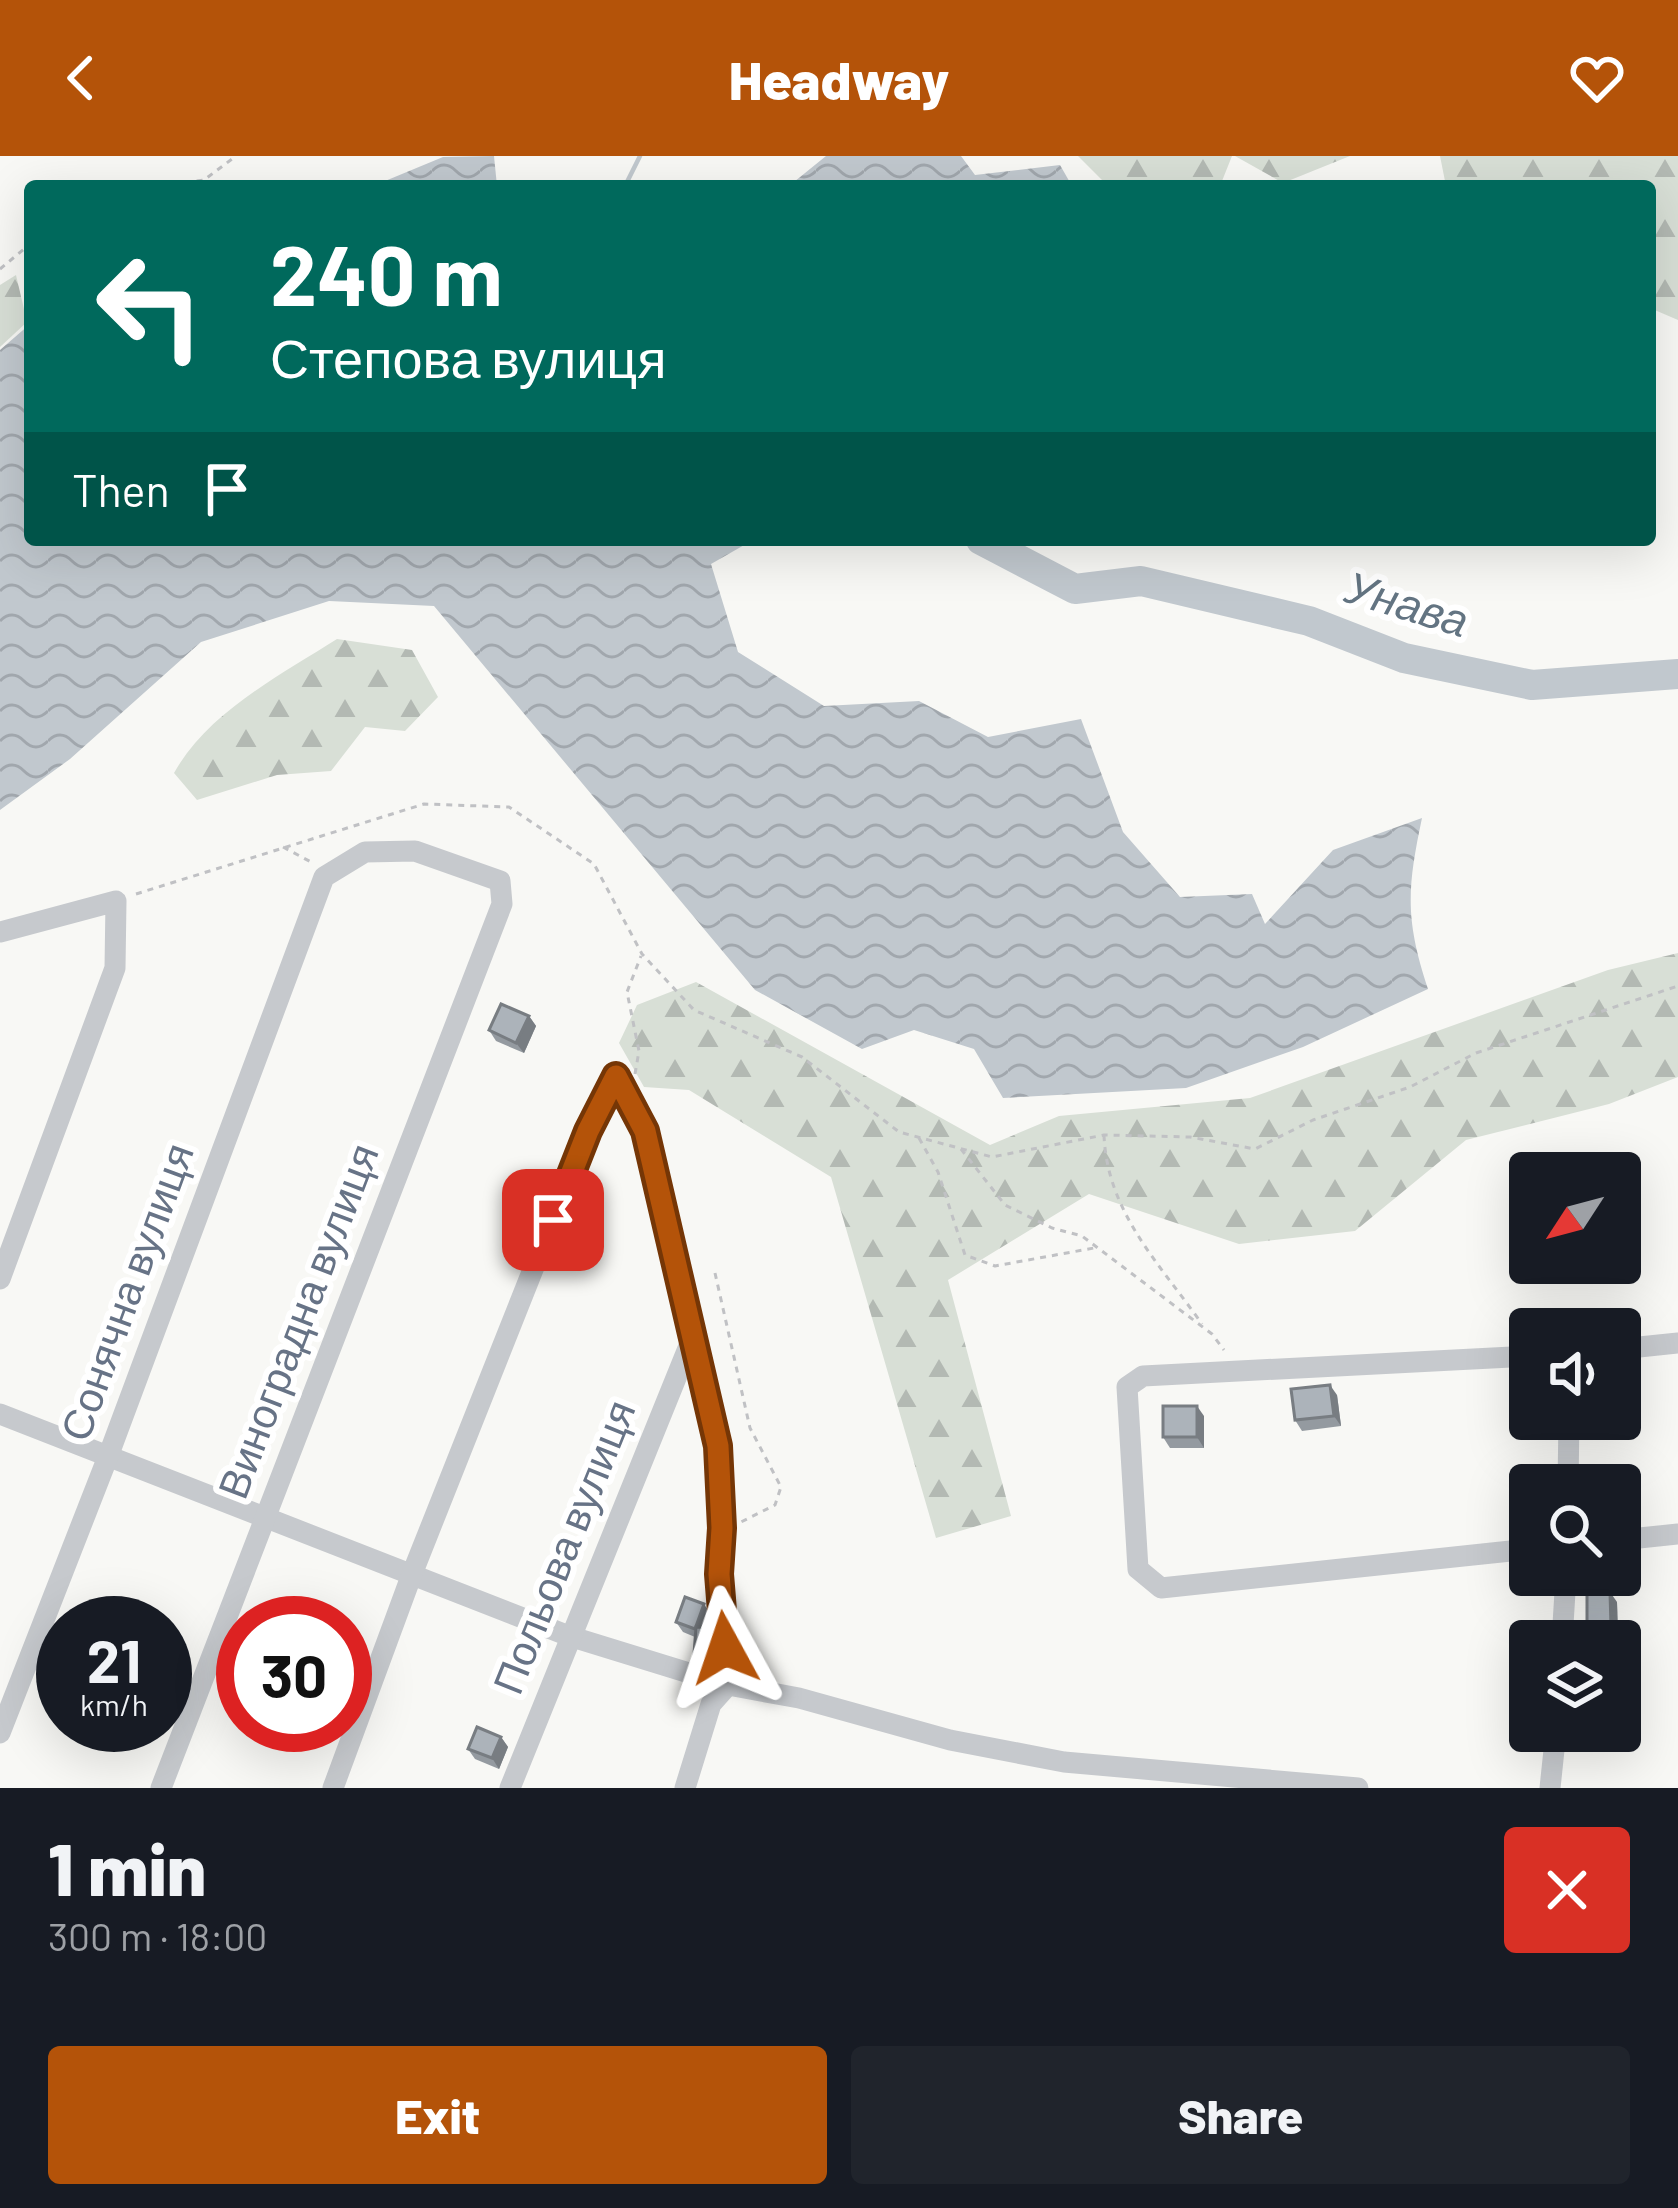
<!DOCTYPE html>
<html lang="en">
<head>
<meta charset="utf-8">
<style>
	body { margin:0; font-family:Barlow,sans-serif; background:#20242c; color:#f1f3f6; height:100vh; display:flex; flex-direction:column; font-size:45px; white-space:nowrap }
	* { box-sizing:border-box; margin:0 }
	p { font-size:39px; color:#9ea1a6 }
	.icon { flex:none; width:66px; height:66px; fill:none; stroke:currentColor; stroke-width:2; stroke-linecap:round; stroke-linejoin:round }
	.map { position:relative; height:1632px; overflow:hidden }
	.side { display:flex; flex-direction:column; background:#171b24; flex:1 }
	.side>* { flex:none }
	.hud { position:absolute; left:24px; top:24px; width:1632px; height:366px; border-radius:12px; box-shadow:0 12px 48px #0002; background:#00695c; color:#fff; overflow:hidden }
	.needle { width:78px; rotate:234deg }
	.fabs { position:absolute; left:1509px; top:996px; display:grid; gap:24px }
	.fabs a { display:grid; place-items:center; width:132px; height:132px; border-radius:12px; background:#171b24; box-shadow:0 12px 48px #0002; font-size:60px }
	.speed { position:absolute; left:36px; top:1440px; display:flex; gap:24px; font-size:60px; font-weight:700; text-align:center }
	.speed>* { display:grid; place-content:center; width:156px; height:156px; border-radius:50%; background:#171b24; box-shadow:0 12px 48px #0002; line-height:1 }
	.speed small { font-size:30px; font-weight:400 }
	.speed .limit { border:18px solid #d22; background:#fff; color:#111 }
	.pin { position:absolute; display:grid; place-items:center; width:102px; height:102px; color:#fff; margin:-51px; border-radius:24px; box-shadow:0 6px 18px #0006 }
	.me { position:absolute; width:132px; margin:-66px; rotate:355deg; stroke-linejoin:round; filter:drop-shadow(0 0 9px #0008) }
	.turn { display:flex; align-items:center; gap:42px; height:252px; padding:0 48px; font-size:54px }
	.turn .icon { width:156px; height:156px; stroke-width:2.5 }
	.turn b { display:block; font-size:84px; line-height:102px }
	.then { display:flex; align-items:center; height:114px; padding:0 48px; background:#0003; gap:24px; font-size:45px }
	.round { display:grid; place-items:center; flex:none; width:126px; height:126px; border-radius:12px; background:#20242c }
	.headline { display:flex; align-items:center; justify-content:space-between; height:204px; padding:0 48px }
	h1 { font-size:72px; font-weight:800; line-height:90px }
	.action { display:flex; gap:24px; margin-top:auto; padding:24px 48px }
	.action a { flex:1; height:138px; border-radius:12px; background:#b45309; color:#fff; font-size:48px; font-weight:800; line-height:138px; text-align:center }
	.action a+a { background:#20242c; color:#f1f3f6 }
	header { display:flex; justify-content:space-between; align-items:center; height:156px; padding:0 48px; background:#b45309; color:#fff; font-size:54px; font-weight:800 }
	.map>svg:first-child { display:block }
	.forest { fill:url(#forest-firs) }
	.water { fill:url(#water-waves) }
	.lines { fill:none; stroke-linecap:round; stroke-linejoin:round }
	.stream { stroke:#c1c8ce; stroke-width:4.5 }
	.river { stroke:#c1c8ce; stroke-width:30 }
	.path { stroke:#c0c1c4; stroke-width:3; stroke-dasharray:6 6; stroke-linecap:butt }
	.minor { stroke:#c6c9cd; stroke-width:21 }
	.wall { fill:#949aa0 }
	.shaded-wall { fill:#787d82 }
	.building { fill:#acb3ba; stroke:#787d82; stroke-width:3 }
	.route-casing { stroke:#753606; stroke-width:30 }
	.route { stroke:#b45309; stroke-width:21 }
	.labels { text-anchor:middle; stroke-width:12; stroke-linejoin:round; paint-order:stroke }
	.street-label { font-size:42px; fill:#677386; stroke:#fff }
	.water-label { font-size:45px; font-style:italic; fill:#637482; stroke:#fff }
</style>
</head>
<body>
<header><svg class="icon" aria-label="back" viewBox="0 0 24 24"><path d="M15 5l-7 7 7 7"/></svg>Headway<svg class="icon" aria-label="heart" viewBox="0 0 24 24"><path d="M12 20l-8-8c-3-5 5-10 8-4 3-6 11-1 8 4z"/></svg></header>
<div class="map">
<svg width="1678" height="1632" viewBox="0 0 1678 1632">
	<defs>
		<pattern id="forest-firs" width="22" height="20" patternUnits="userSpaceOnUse" patternTransform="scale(3)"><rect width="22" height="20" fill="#d8dfd6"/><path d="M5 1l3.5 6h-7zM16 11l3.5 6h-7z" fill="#b3b9b3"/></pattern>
		<pattern id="water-waves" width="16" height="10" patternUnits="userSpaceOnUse" patternTransform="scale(3)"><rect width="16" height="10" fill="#c1c8ce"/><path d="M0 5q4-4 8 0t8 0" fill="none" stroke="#a1a7ad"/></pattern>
	</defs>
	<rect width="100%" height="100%" fill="#f8f8f5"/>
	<g class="forest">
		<polygon points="1078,0 1232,0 1220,30 1108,30"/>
		<polygon points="1235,0 1350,0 1283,27"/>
		<polygon points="1440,0 1678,0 1678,164 1650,152 1650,30 1446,30"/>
		<polygon points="16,119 27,166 0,191 0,129"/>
		<path d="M337 483 412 494 438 541 405 575 365 571 331 615 277 619 197 644 174 617C208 556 279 520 337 483Z"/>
		<polygon points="1678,797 1678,921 1609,948 1466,984 1355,1075 1239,1088 1089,1038 948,1124 1011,1360 936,1382 831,1021 689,934 644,931 619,887 637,849 696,826 990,989 1059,960 1250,942 1608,814"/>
	</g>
	<g class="water">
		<polygon points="494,0 497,30 373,30 443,1"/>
		<polygon points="826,0 961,0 975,19 1060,9 1072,30 789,30"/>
		<path d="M30 168V384H753L711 408 738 496 824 550 919 545 988 581 1081 563 1123 676 1180 741 1252 738 1265 768 1333 694 1422 662C1407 733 1405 763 1428 833L1303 891 1186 932 1003 942 974 893 914 874 862 893 755 834 434 450 329 445 201 486 70 603 0 654V194Z"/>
	</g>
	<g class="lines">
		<polyline class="stream" points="625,30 640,0"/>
		<polyline class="river" points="981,384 1075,433 1141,425 1309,465 1404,502 1532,529 1678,518"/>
		<g class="path">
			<polyline points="161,30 204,24 236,0"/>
			<polyline points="0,113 30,88"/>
			<polyline points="283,691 311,706"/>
			<polyline points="136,738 424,648 509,651 594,708 642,798 694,854 802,901 899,976 992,1001 1104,979 1190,981 1255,993 1313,964 1410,931 1476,897 1678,830"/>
			<polyline points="635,918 639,895 627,836 641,800"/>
			<path d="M1104 979C1107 1056 1159 1107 1202 1168"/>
			<polyline points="919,982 938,1016 965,1099 995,1110 1094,1092"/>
			<polyline points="961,993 1005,1049 1052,1072 1082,1080 1212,1178 1224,1194"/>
			<polyline points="715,1117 750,1272 781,1331 775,1349 741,1366"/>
		</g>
		<g class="minor">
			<polyline points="0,776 116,745 115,812 0,1123"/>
			<polyline points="616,920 645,975 718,1290 723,1372 719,1418 728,1529 711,1548 685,1632"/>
			<polyline points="1620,1193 1678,1187"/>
			<polyline points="1530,1200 1143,1220 1127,1231 1138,1413 1161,1432 1530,1393"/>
			<polyline points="0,1258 569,1480 728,1529 799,1542 950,1584 1064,1606 1358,1632"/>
			<polyline points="1568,1329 1569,1263"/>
			<polyline points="1620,1384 1678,1378"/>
			<polyline points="1562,1485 1566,1419"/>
			<polyline points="0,1577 109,1298 324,721 365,696 415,695 500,725 502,748 161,1632"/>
			<polyline points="333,1632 412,1418 588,975 616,920"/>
			<polyline points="510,1632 693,1180"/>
			<polyline points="1550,1632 1556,1575"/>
		</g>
	</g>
	<g class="wall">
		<polygon points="529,860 536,870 524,897 496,885 489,874"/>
		<polygon points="1337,1239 1341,1270 1302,1275 1295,1264"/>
		<polygon points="1204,1260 1204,1292 1170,1292 1163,1281"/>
		<polygon points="1617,1446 1618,1481 1594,1481 1587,1471"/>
		<polygon points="711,1459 706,1472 717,1483 715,1509 701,1508 694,1498 695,1481 683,1476 676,1466"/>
		<polygon points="501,1581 508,1591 499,1613 475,1603 468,1593"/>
	</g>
	<g class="shaded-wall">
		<polygon points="529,860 536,870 524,897 516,887"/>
		<polygon points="1330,1229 1337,1239 1341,1270 1334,1260"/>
		<polygon points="1197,1250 1204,1260 1204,1292 1197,1281"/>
		<polygon points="1610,1436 1617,1446 1618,1481 1611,1471"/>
		<polygon points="704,1448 711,1459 702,1484 695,1473"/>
		<polygon points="710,1472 717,1483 715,1509 708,1499"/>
		<polygon points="501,1581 508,1591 499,1613 492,1602"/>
	</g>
	<g class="building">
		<polygon points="501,848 529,860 516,887 489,874"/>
		<polygon points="1330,1229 1334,1260 1295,1264 1291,1233"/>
		<rect x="1163" y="1250" width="34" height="31"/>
		<polygon points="1587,1436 1610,1436 1611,1471 1587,1471"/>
		<polygon points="685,1441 704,1448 695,1473 676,1466"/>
		<polygon points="696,1471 710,1472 708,1499 694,1498"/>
		<polygon points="477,1571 501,1581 492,1602 468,1593"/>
	</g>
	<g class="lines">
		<g class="route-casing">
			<polyline id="route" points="553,1064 588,975 616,920 645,975 718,1290 722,1372 719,1418 725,1492"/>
		</g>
		<use href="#route" class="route"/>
	</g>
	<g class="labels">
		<g class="street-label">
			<text transform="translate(127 1136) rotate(-70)" y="15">Сонячна вулиця</text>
			<text transform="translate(298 1165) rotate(-69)" y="15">Виноградна вулиця</text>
			<text transform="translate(564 1391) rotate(-68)" y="15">Польова вулиця</text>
		</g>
		<g class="water-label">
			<text transform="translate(1407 448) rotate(17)" y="16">Унава</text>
		</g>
	</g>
</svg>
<div class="fabs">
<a><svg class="needle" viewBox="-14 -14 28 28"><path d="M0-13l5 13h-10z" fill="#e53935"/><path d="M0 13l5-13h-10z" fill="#9ea1a6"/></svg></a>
<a><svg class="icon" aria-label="sound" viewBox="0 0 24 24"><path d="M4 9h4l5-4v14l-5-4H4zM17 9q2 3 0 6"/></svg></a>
<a><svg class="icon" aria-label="search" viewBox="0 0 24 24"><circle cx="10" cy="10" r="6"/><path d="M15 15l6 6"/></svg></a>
<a><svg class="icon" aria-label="layers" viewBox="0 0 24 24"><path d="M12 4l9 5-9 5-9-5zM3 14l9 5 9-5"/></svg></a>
</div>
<div class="speed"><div>21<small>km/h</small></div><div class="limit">30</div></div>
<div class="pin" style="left:553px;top:1064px;background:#d93025"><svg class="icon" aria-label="arrive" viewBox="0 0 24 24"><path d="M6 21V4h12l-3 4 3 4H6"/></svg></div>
<svg class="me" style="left:725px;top:1492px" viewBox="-20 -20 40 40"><path d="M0-17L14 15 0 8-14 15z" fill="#b45309" stroke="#fff" stroke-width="4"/></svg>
<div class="hud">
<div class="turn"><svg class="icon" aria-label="left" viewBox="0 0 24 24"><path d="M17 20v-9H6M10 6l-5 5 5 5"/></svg><div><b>240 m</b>Степова вулиця</div></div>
<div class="then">Then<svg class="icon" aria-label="arrive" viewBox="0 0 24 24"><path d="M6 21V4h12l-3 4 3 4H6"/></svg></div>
</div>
</div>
<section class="side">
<div class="headline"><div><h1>1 min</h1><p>300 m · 18:00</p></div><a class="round" style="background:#d93025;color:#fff"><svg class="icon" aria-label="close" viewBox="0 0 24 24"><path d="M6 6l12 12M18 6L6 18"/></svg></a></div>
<div class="action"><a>Exit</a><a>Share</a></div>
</section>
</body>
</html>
